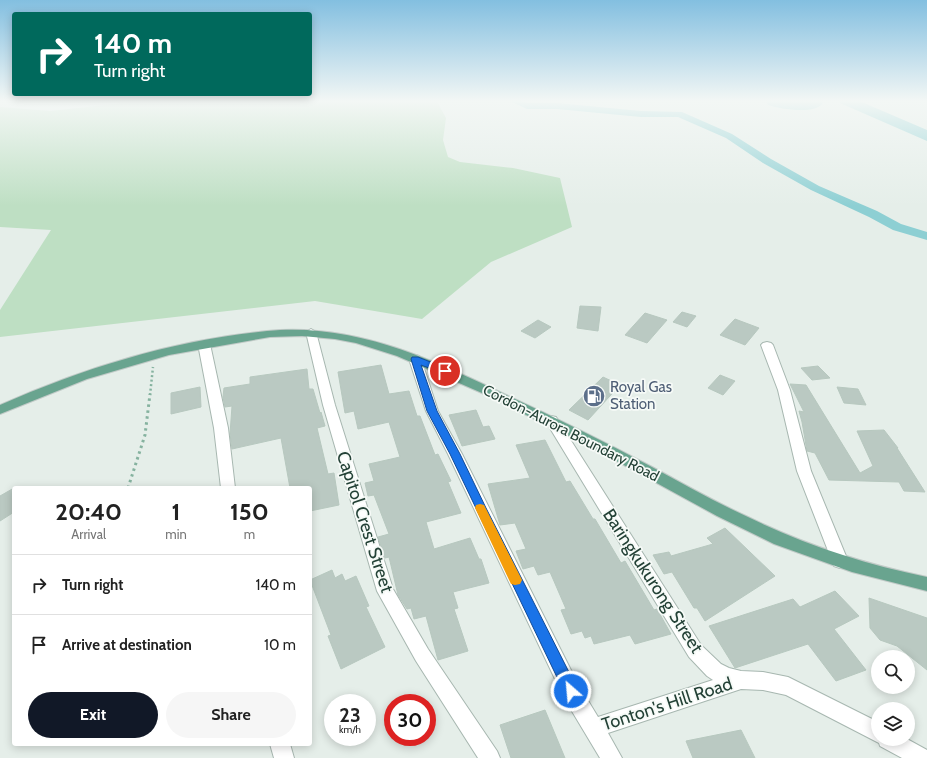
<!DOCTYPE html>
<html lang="en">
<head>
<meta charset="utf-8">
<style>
	body { margin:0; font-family:Cabin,sans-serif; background:#f6f6f6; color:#222; height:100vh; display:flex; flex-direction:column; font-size:15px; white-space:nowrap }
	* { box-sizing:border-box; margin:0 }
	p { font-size:13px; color:#767676 }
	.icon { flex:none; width:22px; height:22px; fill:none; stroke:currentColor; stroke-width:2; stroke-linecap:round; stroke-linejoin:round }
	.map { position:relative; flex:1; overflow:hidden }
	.details { position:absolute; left:12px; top:486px; width:300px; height:260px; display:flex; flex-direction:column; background:#fff; border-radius:4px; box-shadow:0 2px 10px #0003 }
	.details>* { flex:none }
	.banner { position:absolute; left:12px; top:12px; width:300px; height:84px; border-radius:4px; box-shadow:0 2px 10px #0003; background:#00695c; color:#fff; overflow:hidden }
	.buttons { position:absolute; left:871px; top:650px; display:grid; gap:8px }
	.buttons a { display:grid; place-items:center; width:44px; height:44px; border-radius:50%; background:#fff; box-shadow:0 2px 10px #0003; font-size:20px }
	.speed { position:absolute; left:324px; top:694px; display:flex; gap:8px; font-size:20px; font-weight:700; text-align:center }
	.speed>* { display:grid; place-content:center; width:52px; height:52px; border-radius:50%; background:#fff; box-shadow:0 2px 10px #0003; line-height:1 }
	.speed small { font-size:10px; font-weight:400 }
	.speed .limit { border:6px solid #d22; background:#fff; color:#111 }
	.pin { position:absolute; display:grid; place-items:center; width:34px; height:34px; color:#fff; margin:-17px; border:2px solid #fff; border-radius:50%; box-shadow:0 1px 4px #0007 }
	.me { position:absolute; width:44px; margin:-22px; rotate:333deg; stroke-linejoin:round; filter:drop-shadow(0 0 3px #0008) }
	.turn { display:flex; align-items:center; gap:14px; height:84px; padding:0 16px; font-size:18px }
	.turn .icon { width:52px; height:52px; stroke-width:2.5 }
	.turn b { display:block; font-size:28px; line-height:34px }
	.eta { display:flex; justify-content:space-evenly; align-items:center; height:68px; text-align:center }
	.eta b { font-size:24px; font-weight:700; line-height:28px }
	.cta { display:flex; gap:8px; margin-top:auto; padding:8px 16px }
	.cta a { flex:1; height:46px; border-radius:24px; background:#111827; color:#fff; font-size:16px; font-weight:700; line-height:46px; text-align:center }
	.cta a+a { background:#f6f6f6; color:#222 }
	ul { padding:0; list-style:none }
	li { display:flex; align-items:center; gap:12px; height:60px; padding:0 16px; border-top:1px solid #e0e0e0 }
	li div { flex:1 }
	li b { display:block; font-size:15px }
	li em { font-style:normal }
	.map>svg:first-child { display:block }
	.green { fill:#bedfc3 }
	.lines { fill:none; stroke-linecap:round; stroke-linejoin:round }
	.canal { fill:#8dcfd3; fill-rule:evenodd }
	.river { fill:#8dcfd3; fill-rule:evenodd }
	.building { fill:#bac9c2; stroke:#b7c8bf }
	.minor-casing { stroke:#a7b7b0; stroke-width:2 }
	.primary-casing { stroke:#c1cac7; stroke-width:2 }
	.path-far1 { stroke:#85b29f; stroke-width:2.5; stroke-dasharray:2 2.5; stroke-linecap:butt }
	.path { stroke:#85b29f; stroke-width:3; stroke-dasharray:2.5 3.5; stroke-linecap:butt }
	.minor { fill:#fff; fill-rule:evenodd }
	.primary { fill:#69a48f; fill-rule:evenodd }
	.route { fill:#1a73e8; stroke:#114b97 }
	.slow { fill:#f59e0b }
	.labels { text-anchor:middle; stroke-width:3.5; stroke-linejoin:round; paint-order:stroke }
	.service-label { font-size:15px; fill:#4e5e75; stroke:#f6faf7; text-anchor:start }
	.street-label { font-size:15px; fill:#234136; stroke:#f6faf7 }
	.near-street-label { font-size:18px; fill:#234136; stroke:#f6faf7 }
</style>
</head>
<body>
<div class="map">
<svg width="927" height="758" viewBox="0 0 927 758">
	<rect width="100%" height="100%" fill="#e5eee9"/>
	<polygon class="green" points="154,100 436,100 446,118 443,140 448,157 460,162 513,168 560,178 572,227 491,262 422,319 315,301 0,337 0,310 51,230 0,227 0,107 50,111"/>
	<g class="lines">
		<polygon class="canal" points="508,100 519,100 528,103 557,103 641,111 682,112 732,134 771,159 819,186 877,211 901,224 927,232 927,240 893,230 869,217 811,190 763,163 726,138 678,117 641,117 557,109 527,109"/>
		<g class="river">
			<path d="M767 100 794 101 821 100 823 103C815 115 780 109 768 105L766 102Z"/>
			<polygon points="838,100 857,100 927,130 927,141 840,103"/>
		</g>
	</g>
	<g class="building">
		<polygon points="580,306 601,307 598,331 577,328"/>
		<polygon points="682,312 696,316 687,327 673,322"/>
		<polygon points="645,313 667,320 647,343 625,335"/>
		<polygon points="735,319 759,328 745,345 720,335"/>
		<polygon points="538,320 551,327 535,338 521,331"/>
		<polygon points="381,365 389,394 409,391 417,416 420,416 435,455 438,454 451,481 448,482 461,513 426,522 434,549 470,538 479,559 481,559 489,583 453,592 458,608 454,609 468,651 438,660 426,616 414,619 411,608 407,609 398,595 389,557 385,558 378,537 389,534 374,495 368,496 365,483 374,481 369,464 400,457 389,422 358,429 354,411 345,413 338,372"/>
		<polygon points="818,366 830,378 812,380 801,368"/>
		<polygon points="307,369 309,389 313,389 320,413 321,412 325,426 317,428 328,474 334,473 339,505 310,511 310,488 290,488 281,438 232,449 230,434 232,406 225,407 223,397 224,388 250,384 250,377"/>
		<polygon points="720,375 735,381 723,395 708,388"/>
		<polygon points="603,377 620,385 588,420 569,410"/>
		<polygon points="790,384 806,385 860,473 873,466 857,431 884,430 898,448 897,448 925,492 904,491 899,482 829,480 815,453 807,451 802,422 799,411 804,412"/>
		<polygon points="200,387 201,407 171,414 171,393"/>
		<polygon points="837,387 858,389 866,405 844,403"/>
		<polygon points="476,410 483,427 489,426 495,439 462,446 449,415"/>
		<polygon points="545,440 566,482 570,481 593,519 595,519 621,563 625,561 654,610 657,609 671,634 635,644 630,635 594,644 591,636 585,638 582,631 571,634 561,610 566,609 550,572 538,575 534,566 523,569 516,551 526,549 515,523 500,525 488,484 530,478 516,445"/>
		<polygon points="14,488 14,512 0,521 0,496"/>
		<polygon points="725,528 775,576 705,621 697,608 694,608 672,572 664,574 653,555 669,552 671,556 713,544 707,538"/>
		<polygon points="332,570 335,578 342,574 345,581 356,576 369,606 366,607 385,647 341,669 328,636 331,635 310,580"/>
		<polygon points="835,591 859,616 834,629 866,670 836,681 808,644 735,668 709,626 793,599 800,607"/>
		<polygon points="869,598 927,618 927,670 897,646 880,640 870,628"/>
		<polygon points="545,710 565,758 511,758 500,725"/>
		<polygon points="741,730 755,758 693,758 686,741"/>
	</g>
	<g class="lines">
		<g class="minor-casing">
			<g id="minor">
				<polygon points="311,329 316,332 335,405 393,589 428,649 497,751 500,758 478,758 416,661 377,591 323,405 306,332"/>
				<polygon points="204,341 210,344 228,428 235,488 221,488 214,428 198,344"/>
				<polygon points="767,342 771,343 773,345 790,390 811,471 848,561 846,566 840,568 834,566 832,561 797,471 778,390 761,345 763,343"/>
				<polygon points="415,355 419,356 421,359 438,411 462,454 578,684 598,717 713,680 707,676 689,657 545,420 546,417 551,416 556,417 701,645 721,664 729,668 741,671 763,672 788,677 878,722 878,739 907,739 927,750 927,758 902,758 880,746 879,743 786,695 763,690 741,689 608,733 622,758 600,758 564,698 448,454 426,411 409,359 411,356"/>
				<polygon points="270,744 290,744 294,758 274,758"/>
			</g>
		</g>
		<g class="primary-casing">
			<path id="primary" d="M280 330C360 326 434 360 504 394 554 417 603 441 652 467 684 484 715 502 748 517 805 545 865 564 927 577V591L852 572 774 544 717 516 589 446 482 393 397 356 356 343 335 339 302 336 270 337 169 355 87 379 0 414V405C88 366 184 337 280 330Z"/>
		</g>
		<polyline class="path-far1" points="150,395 153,367"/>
		<polyline class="path" points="128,488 145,435 150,394"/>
		<use href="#minor" class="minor"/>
		<use href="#primary" class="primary"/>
	</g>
	<linearGradient id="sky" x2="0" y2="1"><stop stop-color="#83bfe0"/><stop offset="0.49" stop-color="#f3f7f5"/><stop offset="1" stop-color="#f3f7f5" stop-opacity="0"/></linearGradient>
	<rect width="927" height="206" fill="url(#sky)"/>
	<polygon class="route" points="412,357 418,357 448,369 449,371 445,374 421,365 437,411 460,454 486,508 576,686 578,691 576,696 571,698 566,696 450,454 427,411 411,359"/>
	<polygon class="slow" points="480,504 484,505 520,576 522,580 520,584 515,585 511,584 475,508 476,505"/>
	<defs>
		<g id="fuel-disc" transform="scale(1.15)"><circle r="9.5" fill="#5c6f8a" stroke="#f6faf7"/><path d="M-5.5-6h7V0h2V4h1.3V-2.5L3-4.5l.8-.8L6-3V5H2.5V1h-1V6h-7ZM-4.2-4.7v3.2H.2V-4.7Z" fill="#fff"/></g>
	</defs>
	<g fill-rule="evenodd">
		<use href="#fuel-disc" x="594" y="396"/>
	</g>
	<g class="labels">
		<g class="service-label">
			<text x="610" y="392">Royal Gas<tspan x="610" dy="17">Station</tspan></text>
		</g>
		<g class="street-label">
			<text transform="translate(571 433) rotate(27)" y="5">Cordon-Aurora Boundary Road</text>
		</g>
		<g class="near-street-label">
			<text transform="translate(365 522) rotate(72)" y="6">Capitol Crest Street</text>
			<text transform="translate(653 581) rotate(57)" y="6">Baringkukurong Street</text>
			<text transform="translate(667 704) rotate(-18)" y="6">Tonton's Hill Road</text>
		</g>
	</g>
</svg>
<div class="buttons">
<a><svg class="icon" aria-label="search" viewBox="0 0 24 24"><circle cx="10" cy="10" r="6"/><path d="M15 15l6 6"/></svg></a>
<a><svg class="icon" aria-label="layers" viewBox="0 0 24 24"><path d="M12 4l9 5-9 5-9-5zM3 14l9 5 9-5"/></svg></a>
</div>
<div class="speed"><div>23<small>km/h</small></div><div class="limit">30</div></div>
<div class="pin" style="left:445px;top:371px;background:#d93025"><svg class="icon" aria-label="arrive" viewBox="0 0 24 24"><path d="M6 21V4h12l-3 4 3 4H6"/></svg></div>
<svg class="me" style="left:571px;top:691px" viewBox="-20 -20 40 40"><circle r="17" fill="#1a73e8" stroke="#fff" stroke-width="3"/><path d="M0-11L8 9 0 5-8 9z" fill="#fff"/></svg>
<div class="banner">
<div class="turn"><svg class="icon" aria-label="right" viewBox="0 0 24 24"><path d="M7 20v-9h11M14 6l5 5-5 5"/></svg><div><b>140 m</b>Turn right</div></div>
</div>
<section class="details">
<div class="eta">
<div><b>20:40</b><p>Arrival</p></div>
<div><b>1</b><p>min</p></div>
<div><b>150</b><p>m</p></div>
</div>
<ul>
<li><svg class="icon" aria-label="right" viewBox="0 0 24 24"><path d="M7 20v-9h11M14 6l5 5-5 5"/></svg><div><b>Turn right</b></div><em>140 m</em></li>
<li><svg class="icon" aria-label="arrive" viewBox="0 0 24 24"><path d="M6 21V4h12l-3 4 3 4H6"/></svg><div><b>Arrive at destination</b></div><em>10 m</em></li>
</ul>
<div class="cta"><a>Exit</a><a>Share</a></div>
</section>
</div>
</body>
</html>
